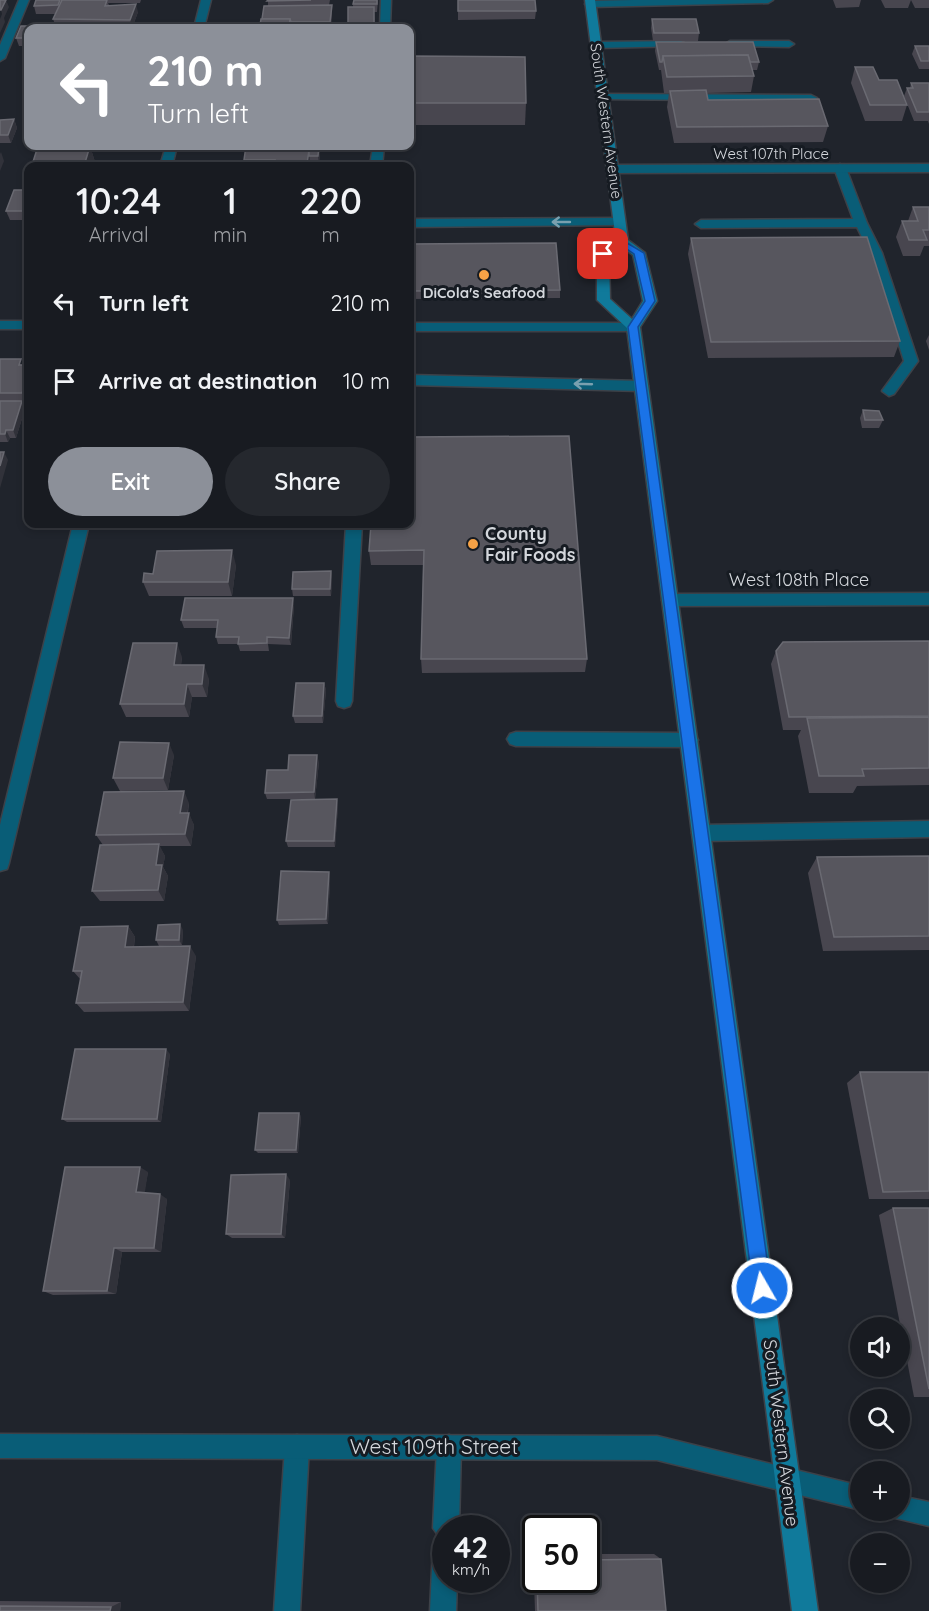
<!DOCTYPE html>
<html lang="en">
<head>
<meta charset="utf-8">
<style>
	body { margin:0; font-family:Quicksand,sans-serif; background:#25282e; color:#f1f3f6; height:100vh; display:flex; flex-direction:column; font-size:22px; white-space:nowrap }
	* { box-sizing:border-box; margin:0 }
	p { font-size:20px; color:#9fa1a5 }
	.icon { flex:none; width:33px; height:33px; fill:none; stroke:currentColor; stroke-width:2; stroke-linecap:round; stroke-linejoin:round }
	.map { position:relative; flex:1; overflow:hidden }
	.drawer { position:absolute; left:24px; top:162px; width:390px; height:366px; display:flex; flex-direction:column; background:#181b21; border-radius:12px; box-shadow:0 3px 9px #0003,0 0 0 2px #36393f }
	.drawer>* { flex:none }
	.banner { position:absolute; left:24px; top:24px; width:390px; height:126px; border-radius:12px; box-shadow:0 3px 9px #0003,0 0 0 2px #36393f; background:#8c9099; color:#fff; overflow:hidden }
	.buttons { position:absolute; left:850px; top:1317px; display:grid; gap:12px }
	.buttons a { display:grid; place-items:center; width:60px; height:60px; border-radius:50%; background:#181b21; box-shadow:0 3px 9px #0003,0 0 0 2px #36393f; font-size:30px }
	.speed { position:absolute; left:432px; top:1515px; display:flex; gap:12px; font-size:30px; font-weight:700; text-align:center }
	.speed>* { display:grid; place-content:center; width:78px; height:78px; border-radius:50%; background:#181b21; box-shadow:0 3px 9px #0003,0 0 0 2px #36393f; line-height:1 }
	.speed small { font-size:15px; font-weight:400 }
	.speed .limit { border:3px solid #111; border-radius:9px; background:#fff; color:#111 }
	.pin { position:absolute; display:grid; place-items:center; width:51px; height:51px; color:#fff; margin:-26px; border-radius:12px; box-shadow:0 3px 9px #0006 }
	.me { position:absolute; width:66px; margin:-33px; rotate:352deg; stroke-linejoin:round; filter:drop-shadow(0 0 4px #0008) }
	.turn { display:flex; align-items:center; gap:21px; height:126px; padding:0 24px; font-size:27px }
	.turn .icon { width:78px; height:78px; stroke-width:2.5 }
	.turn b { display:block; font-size:42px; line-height:51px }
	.eta { display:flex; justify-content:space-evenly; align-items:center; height:102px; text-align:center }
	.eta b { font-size:36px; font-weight:600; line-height:42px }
	.button { display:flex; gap:12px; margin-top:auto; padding:12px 24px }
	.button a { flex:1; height:69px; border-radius:36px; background:#8c9099; color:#fff; font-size:24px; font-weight:600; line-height:69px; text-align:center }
	.button a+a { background:#25282e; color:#f1f3f6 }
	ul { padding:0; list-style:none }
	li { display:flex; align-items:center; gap:18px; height:78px; padding:0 24px }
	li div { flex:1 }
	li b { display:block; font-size:22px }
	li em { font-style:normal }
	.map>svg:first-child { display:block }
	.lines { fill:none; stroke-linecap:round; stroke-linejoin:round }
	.lane-casing { stroke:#3d4148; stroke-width:3 }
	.street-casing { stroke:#3d4148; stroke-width:3 }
	.secondary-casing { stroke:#3d4148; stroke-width:3 }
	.lane { fill:#095d77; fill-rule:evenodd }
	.street { fill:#095d77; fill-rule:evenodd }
	.secondary { fill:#107a9b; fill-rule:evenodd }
	.wall { fill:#48464f }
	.shaded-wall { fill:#31323a }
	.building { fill:#57565e; stroke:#6a6a72; stroke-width:1.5 }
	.oneway { stroke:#79a0af }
	.route { fill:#1a73e8; stroke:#114b97; stroke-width:1.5 }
	.poi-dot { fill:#f6a246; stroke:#161b22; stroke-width:2 }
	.labels { text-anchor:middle; stroke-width:6; stroke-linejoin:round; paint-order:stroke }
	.far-street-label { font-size:15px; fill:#d4d7dc; stroke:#161b22 }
	.far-poi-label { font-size:15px; font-weight:bold; fill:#d4d7dc; stroke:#161b22 }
	.poi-label { font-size:18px; font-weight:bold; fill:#d4d7dc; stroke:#161b22; text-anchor:start }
	.street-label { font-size:18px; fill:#d4d7dc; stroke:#161b22 }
	.near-street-label { font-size:21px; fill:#d4d7dc; stroke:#161b22 }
</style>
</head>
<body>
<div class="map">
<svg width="929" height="1611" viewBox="0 0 929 1611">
	<rect width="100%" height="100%" fill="#20242c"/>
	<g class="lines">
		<g class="lane-casing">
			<g id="lane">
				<polygon points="19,0 29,0 5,58 0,61 0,45"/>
				<polygon points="381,0 391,0 390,28 380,28"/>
				<polygon points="633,0 773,0 768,3 590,7 585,4 590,1"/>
				<polygon points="681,41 686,44 685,46 596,48 591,45 596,42"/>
				<polygon points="730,41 789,41 794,44 789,47 726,46 725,44"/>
				<polygon points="603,94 811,95 817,98 811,101 599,99 599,95"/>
				<polygon points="373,146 384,146 382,166 370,166"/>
				<polygon points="840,164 846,168 867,223 882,253 918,361 894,394 889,396 882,391 904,361 870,253 857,227 701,228 695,224 701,220 853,219 834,168"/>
				<polygon points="619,218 623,219 623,225 410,227 410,219"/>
				<polygon points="410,375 641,381 648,386 641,391 410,385"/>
				<polygon points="346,524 362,524 352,701 350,706 344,708 338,706 336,701"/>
				<polygon points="516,732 689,733 695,735 698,740 695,745 689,747 516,746 510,744 507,739 510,734"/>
				<polygon points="929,821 929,837 701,841 695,839 692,833 695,827 701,825"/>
				<polygon points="297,1435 306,1438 309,1447 300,1611 274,1611 285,1447 288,1438"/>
				<polygon points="449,1435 458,1438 461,1447 459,1528 446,1528 446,1580 457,1580 456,1611 430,1611 433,1548 440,1538 433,1528 437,1447 440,1438"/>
			</g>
		</g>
		<g class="street-casing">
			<g id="street">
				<polygon points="201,0 211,0 204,28 194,28"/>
				<polygon points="166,146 177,146 172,166 160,166"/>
				<polygon points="929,164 929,172 612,173 606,169 612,165"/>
				<rect x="0" y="321" width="28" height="8"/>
				<polygon points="410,323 633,323 640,327 633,331 410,331"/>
				<polygon points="73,524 89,524 9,863 7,869 0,871 0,825"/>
				<polygon points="929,593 929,605 670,606 664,604 662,600 664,596 670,594"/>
				<polygon points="0,1434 657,1436 861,1486 861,1510 657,1460 0,1458"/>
				<polygon points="900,1496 929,1502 929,1526 891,1517 889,1510 900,1510"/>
			</g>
		</g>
		<g class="secondary-casing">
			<path id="secondary" d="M585 0H595L628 240 645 253 657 301 640 327 818 1611H792L627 328 597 300V254L616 241ZM622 247 633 255 643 301 632 319 610 299 609 255Z"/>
		</g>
		<use href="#lane" class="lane"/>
		<use href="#street" class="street"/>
		<use href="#secondary" class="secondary"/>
	</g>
	<g class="wall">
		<polygon points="61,0 61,1 62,0 141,0 140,3 108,3 109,5 138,12 132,28 56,27 53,19 56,14 36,14 34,6"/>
		<polygon points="268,0 330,0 329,5 332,5 332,13 331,28 254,28 260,25 268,6"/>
		<polygon points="378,0 377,12 374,12 375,28 349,28 348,23 353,7 353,4"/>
		<polygon points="458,0 536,11 535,19 458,20"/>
		<polygon points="833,0 861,0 859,7 836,8"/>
		<polygon points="881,0 911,0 908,8 885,8"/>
		<polygon points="911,0 929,0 929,8 915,8"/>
		<polygon points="652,19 699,33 698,41 653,41 651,28"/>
		<polygon points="21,26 49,26 49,28 28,28 28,46 19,46 16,38"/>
		<polygon points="656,42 759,62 757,70 752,70 754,76 751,92 706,93 708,100 828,126 823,142 674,143 667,107 669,93 664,93 661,70 659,70 655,51"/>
		<polygon points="915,46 929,46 929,69 919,69 912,54"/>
		<polygon points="410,56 526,103 525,125 410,125"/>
		<polygon points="855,67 879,80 907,105 902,121 865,121 851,83"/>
		<polygon points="911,83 929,83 929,124 928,121 914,121 904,96 907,88 910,88"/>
		<polygon points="14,119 17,128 11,143 0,143 0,120"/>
		<polygon points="90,146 95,162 94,166 33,166 32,165"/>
		<polygon points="246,146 279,146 280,150 293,150 319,146 320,153 319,164 310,164 310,166 245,166 244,160"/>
		<polygon points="339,146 369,146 369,150 340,149"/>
		<polygon points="28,190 28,220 10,220 6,211"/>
		<polygon points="913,207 929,207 929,246 924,246 920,256 903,256 896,237 902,221 908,221"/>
		<polygon points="691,238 900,341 894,357 708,358 688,254"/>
		<polygon points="410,244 560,290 560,298 410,299"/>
		<polygon points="28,274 28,294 25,286"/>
		<polygon points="929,335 929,350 926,341"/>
		<polygon points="0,359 23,365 28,365 28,392 26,401 0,401"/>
		<polygon points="0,401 25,409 16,438 10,438 8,442 0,442"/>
		<polygon points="863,410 883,420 879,428 862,428 860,418"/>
		<polygon points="569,436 587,659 585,672 422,673 421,659 423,565 371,565 369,551"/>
		<polygon points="236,565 232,596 149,596 143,582 153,574"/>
		<polygon points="331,571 332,579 331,596 293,596 292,589"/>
		<polygon points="294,605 291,645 268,644 269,651 240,651 238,644 218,644 216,637 217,628 184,628 181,620"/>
		<polygon points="929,641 929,785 857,786 853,793 809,793 798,736 801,730 783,730 771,664 776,651"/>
		<polygon points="182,657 181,665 209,679 207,697 192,697 189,717 126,717 120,704"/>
		<polygon points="324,683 326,690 323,723 295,723 293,716"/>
		<polygon points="174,755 168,790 120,791 113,778"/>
		<polygon points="319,762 315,799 267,799 265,793 288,770"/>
		<polygon points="189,803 188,813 194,825 191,846 159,846 165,856 163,867 168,876 164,901 100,901 92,891 103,845 96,835"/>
		<polygon points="338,806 335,847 288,847 286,841"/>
		<polygon points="929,856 929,950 823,951 808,873 817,857"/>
		<polygon points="330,878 328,924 279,925 277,920"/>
		<polygon points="128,926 135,937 134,947 196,956 189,1011 84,1012 76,1003 81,980 73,971"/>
		<polygon points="183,930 182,945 159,946 156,940"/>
		<polygon points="170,1054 161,1122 67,1122 62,1119"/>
		<polygon points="860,1072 929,1072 929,1199 869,1199 847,1083"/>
		<polygon points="301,1116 298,1153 258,1153 255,1150"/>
		<polygon points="148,1172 144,1193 167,1199 161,1252 122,1252 116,1294 53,1295 43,1291"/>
		<polygon points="290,1180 285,1238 232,1238 226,1234"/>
		<polygon points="893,1208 929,1208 929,1397 914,1397 879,1215"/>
		<polygon points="586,1554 654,1554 661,1559 666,1611 535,1611 533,1555 536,1555 536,1580 586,1580"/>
		<polygon points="0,1601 121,1602 120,1611 0,1611"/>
	</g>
	<g class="shaded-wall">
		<polygon points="6,0 9,7 4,18 5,22 0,33 0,19 2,14 1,10"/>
		<polygon points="136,4 138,12 132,28 130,20"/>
		<polygon points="14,119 17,128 11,143 8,135"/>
		<polygon points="90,146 95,162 94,166 84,166"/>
		<polygon points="319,146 320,153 319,164 318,156"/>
		<polygon points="309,150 310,166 307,166 307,164"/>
		<polygon points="1,152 4,161 0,171 0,154"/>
		<polygon points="28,372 28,392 26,401 22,393"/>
		<polygon points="22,401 25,409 16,438 13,430"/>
		<polygon points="6,430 10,438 8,442 5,434"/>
		<polygon points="4,452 8,460 0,488 0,466"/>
		<polygon points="232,550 236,565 232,596 228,582"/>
		<polygon points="331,571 332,579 331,596 330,589"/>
		<polygon points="293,598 294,605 291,645 289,638"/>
		<polygon points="177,643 182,657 179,679 174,665"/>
		<polygon points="204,665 209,679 207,697 202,684"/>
		<polygon points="324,683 326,690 323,723 322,716"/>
		<polygon points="187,684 192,697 189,717 184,704"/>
		<polygon points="169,743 174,755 168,790 163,778"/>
		<polygon points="317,755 319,762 315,799 314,792"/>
		<polygon points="184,791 189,803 185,825 180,813"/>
		<polygon points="337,799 338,806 335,847 334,841"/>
		<polygon points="189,813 194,825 191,846 185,834"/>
		<polygon points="159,844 165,856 163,867 168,876 164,901 158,890 156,865"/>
		<polygon points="329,872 330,878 328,924 326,919"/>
		<polygon points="180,924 183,930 182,945 179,940"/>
		<polygon points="128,926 135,937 132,957 125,947"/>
		<polygon points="190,946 196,956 189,1011 183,1002"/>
		<polygon points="166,1049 170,1054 161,1122 157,1119"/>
		<polygon points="299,1113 301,1116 298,1153 296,1150"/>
		<polygon points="140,1167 148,1172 144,1198 136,1192"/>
		<polygon points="286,1174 290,1180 285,1238 281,1234"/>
		<polygon points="160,1194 167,1199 161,1252 154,1248"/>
		<polygon points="114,1248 122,1252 116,1294 107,1291"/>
		<polygon points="121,1602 120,1611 110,1611 111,1607"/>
	</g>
	<g class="building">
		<polygon points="0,0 6,0 1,10 0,10"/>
		<polygon points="36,0 60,0 58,5 34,6"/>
		<polygon points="62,0 107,0 105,6 136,4 130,20 53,19"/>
		<polygon points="268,0 311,0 267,1"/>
		<polygon points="354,0 377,0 377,4 353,4"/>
		<polygon points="458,0 535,0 536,11 458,11"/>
		<polygon points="332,5 330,22 291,22 290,19 262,19 264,6"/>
		<polygon points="348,7 374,7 374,24 348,23"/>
		<polygon points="261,19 290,19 289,27 295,27 295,28 254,28 255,25 260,25"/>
		<polygon points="652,19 696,19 699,33 654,33"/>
		<polygon points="89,23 130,23 128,28 87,28"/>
		<polygon points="21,26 49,26 48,28 28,28 28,38 16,38"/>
		<polygon points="656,42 753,42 759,62 750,62 748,55 663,56 662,62 660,62"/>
		<polygon points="915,46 929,46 929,61 921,61"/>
		<polygon points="748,55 754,76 667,77 663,56"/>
		<polygon points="410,56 525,57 526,103 410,103"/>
		<polygon points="855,67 873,67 879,80 897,80 907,105 870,105"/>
		<polygon points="911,83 929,83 929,112 917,112 907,88 913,88"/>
		<polygon points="706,90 708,100 819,99 828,126 677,127 670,91"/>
		<polygon points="14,119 8,135 0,135 0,120"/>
		<polygon points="38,146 90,146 84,166 59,166 59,165 32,165"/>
		<polygon points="246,146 279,146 278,150 309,150 307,164 274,164 275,160 244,160"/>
		<polygon points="293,146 319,146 318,156 309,156 309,150 293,150"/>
		<polygon points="14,190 28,190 28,211 6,211"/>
		<polygon points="913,207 929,207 929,230 923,230 927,240 909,240 902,221 918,221"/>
		<polygon points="867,237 900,341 711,342 691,238"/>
		<polygon points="556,243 560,290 410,291 410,244"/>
		<polygon points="28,274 28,286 25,286"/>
		<polygon points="0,359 21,359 19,365 28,365 28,372 22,393 0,393"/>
		<polygon points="0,401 22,401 13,430 6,430 5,434 0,434"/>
		<polygon points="863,410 879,411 883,420 865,420"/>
		<polygon points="569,436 587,659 421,659 424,550 369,551 371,524 410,524 410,437"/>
		<polygon points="0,452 4,452 0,466"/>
		<polygon points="232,550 228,582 143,582 144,573 153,574 157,551"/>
		<polygon points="331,571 330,589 292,589 293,572"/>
		<polygon points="185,598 293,598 289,638 267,637 267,643 238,644 239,637 216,637 218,620 181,620"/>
		<polygon points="929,641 929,716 789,717 776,651 783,642"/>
		<polygon points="133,643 177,643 174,665 204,665 202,684 187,684 184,704 120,704"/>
		<polygon points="296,683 324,683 322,716 293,716"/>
		<polygon points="929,717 929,768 862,769 864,776 819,776 807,718"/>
		<polygon points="120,742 169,743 163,778 113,778"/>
		<polygon points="289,755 317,755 314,792 265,793 267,770 288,770"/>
		<polygon points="184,791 180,813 189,813 185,834 96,835 104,792"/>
		<polygon points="337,799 334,841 286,841 291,800"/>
		<polygon points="159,844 156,865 162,865 158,890 92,891 100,845"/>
		<polygon points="929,856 929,936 834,937 817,857"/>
		<polygon points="281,871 329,872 326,919 277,920"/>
		<polygon points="180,924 179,940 156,940 158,925"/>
		<polygon points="128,926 125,947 190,946 183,1002 76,1003 82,971 73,971 81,927"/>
		<polygon points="75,1049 166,1049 157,1119 62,1119"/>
		<polygon points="860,1072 929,1072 929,1191 883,1192"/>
		<polygon points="259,1113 299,1113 296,1150 255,1150"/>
		<polygon points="65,1167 140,1167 136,1192 160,1194 154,1248 114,1248 107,1291 43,1291"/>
		<polygon points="286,1174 281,1234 226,1234 231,1175"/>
		<polygon points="893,1208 929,1208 929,1389"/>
		<polygon points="661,1559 666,1611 538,1611 537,1580 586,1580 586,1560"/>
		<polygon points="0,1606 111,1607 110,1611 0,1611"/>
	</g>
	<defs><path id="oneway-shaft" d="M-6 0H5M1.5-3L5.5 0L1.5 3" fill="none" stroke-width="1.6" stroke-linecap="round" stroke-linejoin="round" transform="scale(1.5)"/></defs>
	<g class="oneway">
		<use href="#oneway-shaft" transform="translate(561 222) rotate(180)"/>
		<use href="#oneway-shaft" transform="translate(583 384) rotate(-178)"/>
	</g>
	<polygon class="route" points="622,240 644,253 655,301 638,327 771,1288 768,1295 762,1297 756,1295 753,1288 628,327 645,301 634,254 622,246 606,256 598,254"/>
	<g class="poi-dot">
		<circle cx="484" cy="275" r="6"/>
		<circle cx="473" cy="544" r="6"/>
	</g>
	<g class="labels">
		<g class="far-street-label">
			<text transform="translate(606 121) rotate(82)" y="5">South Western Avenue</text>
			<text x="771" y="159">West 107th Place</text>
		</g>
		<g class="far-poi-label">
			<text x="484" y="298">DiCola's Seafood</text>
		</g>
		<g class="poi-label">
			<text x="485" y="540">County<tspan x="485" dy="21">Fair Foods</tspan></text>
		</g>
		<g class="street-label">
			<text x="799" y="586">West 108th Place</text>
			<text transform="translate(781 1433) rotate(83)" y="6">South Western Avenue</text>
		</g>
		<g class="near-street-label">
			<text x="434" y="1454">West 109th Street</text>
		</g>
	</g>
</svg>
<div class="buttons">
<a><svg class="icon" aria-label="sound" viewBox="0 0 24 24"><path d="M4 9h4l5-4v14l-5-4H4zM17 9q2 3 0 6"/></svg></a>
<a><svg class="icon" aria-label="search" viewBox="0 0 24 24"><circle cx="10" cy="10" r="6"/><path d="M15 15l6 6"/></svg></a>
<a>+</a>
<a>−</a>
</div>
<div class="speed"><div>42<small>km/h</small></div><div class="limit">50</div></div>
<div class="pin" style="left:603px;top:254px;background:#d93025"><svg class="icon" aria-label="arrive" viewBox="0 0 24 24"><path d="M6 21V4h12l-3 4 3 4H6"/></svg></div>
<svg class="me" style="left:762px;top:1288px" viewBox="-20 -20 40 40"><circle r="17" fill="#1a73e8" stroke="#fff" stroke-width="3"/><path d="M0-11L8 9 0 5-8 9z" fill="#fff"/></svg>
<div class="banner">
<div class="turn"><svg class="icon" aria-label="left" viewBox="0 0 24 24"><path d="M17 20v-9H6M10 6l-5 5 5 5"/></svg><div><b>210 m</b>Turn left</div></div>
</div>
<section class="drawer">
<div class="eta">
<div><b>10:24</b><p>Arrival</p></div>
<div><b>1</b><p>min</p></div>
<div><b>220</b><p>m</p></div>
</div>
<ul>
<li><svg class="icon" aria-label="left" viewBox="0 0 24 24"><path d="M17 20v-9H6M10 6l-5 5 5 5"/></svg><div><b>Turn left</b></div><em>210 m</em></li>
<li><svg class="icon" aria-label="arrive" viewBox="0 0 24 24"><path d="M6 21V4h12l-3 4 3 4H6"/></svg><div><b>Arrive at destination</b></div><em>10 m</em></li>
</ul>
<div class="button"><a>Exit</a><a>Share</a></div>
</section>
</div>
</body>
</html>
